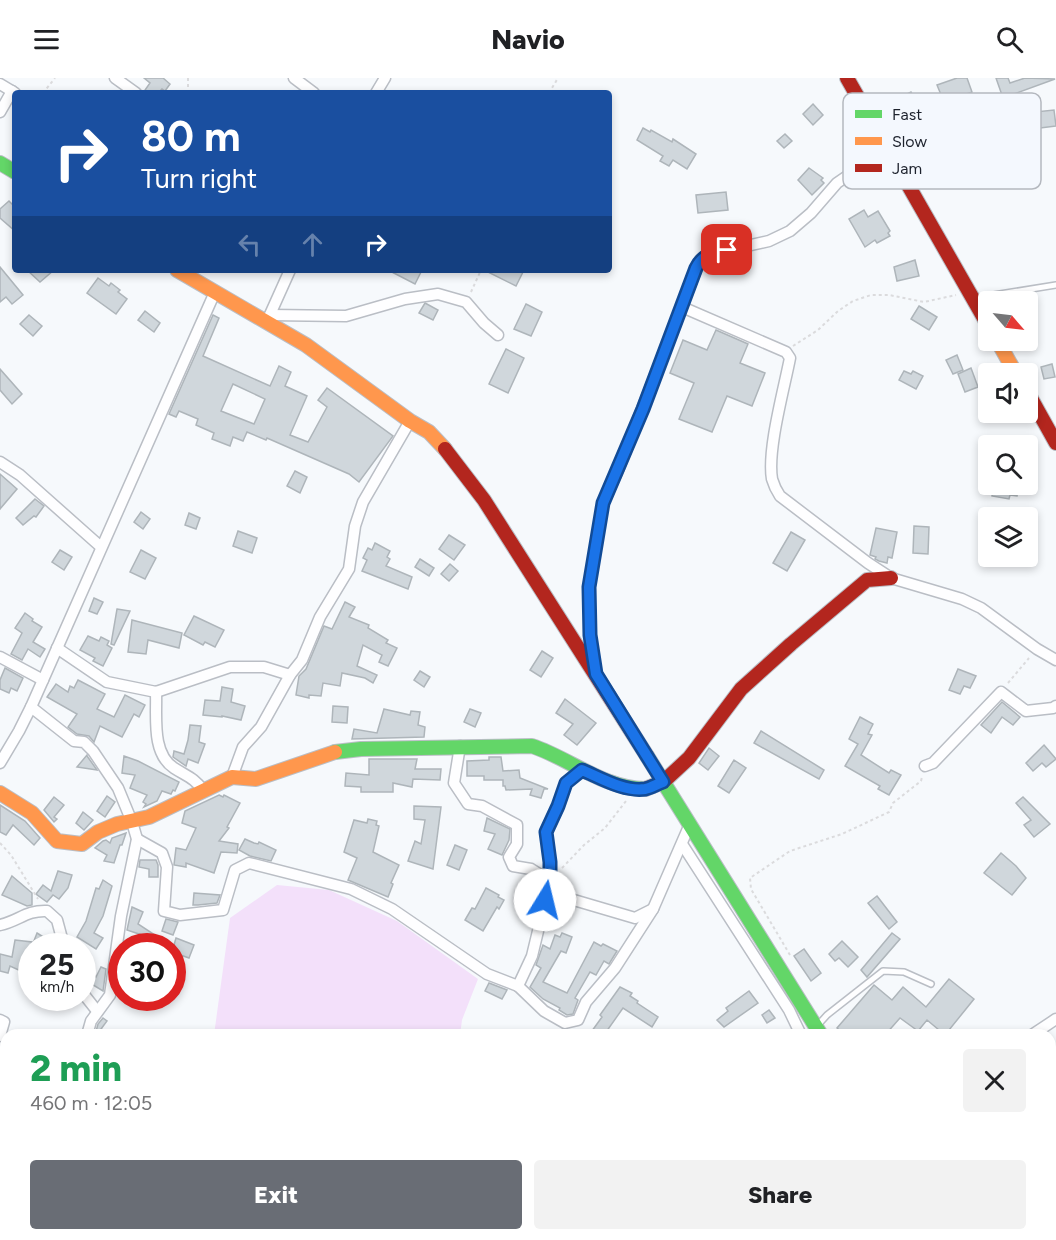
<!DOCTYPE html>
<html lang="en">
<head>
<meta charset="utf-8">
<style>
	body { margin:0; font-family:Figtree,sans-serif; background:#f2f2f2; color:#202124; height:100vh; display:flex; flex-direction:column; font-size:22px; white-space:nowrap }
	* { box-sizing:border-box; margin:0 }
	p { font-size:20px; color:#757577 }
	.icon { flex:none; width:33px; height:33px; fill:none; stroke:currentColor; stroke-width:2; stroke-linecap:round; stroke-linejoin:round }
	.map { position:relative; flex:1; overflow:hidden }
	.drawer { position:absolute; left:0px; top:951px; width:1056px; height:212px; display:flex; flex-direction:column; background:#fff; border-radius:18px 18px 0 0; box-shadow:0 3px 9px #0003 }
	.drawer>* { flex:none }
	.top-card { position:absolute; left:12px; top:12px; width:600px; height:183px; border-radius:6px; box-shadow:0 3px 9px #0003; background:#1a4fa0; color:#fff; overflow:hidden }
	.needle { width:39px; rotate:118deg }
	.controls { position:absolute; left:978px; top:213px; display:grid; gap:12px }
	.controls a { display:grid; place-items:center; width:60px; height:60px; border-radius:6px; background:#fff; box-shadow:0 3px 9px #0003; font-size:30px }
	.speed { position:absolute; left:18px; top:855px; display:flex; gap:12px; font-size:30px; font-weight:700; text-align:center }
	.speed>* { display:grid; place-content:center; width:78px; height:78px; border-radius:50%; background:#fff; box-shadow:0 3px 9px #0003; line-height:1 }
	.speed small { font-size:15px; font-weight:400 }
	.speed .limit { border:9px solid #d22; background:#fff; color:#111 }
	.pin { position:absolute; display:grid; place-items:center; width:51px; height:51px; color:#fff; margin:-26px; border-radius:12px; box-shadow:0 3px 9px #0006 }
	.me { position:absolute; width:66px; margin:-33px; rotate:9deg; stroke-linejoin:round; filter:drop-shadow(0 0 4px #0008) }
	.turn { display:flex; align-items:center; gap:21px; height:126px; padding:0 30px; font-size:27px }
	.turn .icon { width:78px; height:78px; stroke-width:2.5 }
	.turn b { display:block; font-size:42px; line-height:51px }
	.lanes { display:flex; align-items:center; height:57px; padding:0 30px; background:#0003; justify-content:center; gap:30px; direction:ltr }
	.lanes .off { opacity:.35 }
	.round { display:grid; place-items:center; flex:none; width:63px; height:63px; border-radius:6px; background:#f2f2f2 }
	.summary { display:flex; align-items:center; justify-content:space-between; height:102px; padding:0 30px }
	h1 { font-size:36px; font-weight:800; line-height:45px; color:#1e9e55 }
	.action { display:flex; gap:12px; margin-top:auto; padding:12px 30px }
	.action a { flex:1; height:69px; border-radius:6px; background:#696d75; color:#fff; font-size:24px; font-weight:800; line-height:69px; text-align:center }
	.action a+a { background:#f2f2f2; color:#202124 }
	header { display:flex; justify-content:space-between; align-items:center; height:78px; padding:0 30px; background:#fff; font-size:27px; font-weight:800 }
	.map>svg:first-child { display:block }
	.green { fill:#f3e0fa }
	.building { fill:#d0d7dc; stroke:#aeb5ba; stroke-width:1.5; fill-rule:evenodd }
	.lines { fill:none; stroke-linecap:round; stroke-linejoin:round }
	.lane-casing { stroke:#babec5; stroke-width:8 }
	.street-casing { stroke:#babec5; stroke-width:13 }
	.fast-casing { stroke:#babec5; stroke-width:16 }
	.slow-casing { stroke:#babec5; stroke-width:16 }
	.jam-casing { stroke:#babec5; stroke-width:16 }
	.path { stroke:#dbdbdd; stroke-width:2; stroke-dasharray:3 3; stroke-linecap:butt }
	.lane { stroke:#fefeff; stroke-width:5 }
	.street { stroke:#fefeff; stroke-width:10 }
	.fast { stroke:#63d668; stroke-width:14 }
	.slow { stroke:#ff974d; stroke-width:14 }
	.jam { stroke:#b3261e; stroke-width:14 }
	.route-casing { stroke:#114b97; stroke-width:15 }
	.route { stroke:#1a73e8; stroke-width:10 }
	.key { fill:#f4f8fe; stroke:#b4b8bf; stroke-width:1.5 }
	.key-label { font-size:16px; fill:#1d222d }
</style>
</head>
<body>
<header><svg class="icon" aria-label="menu" viewBox="0 0 24 24"><path d="M4 6h16M4 12h16M4 18h16"/></svg>Navio<svg class="icon" aria-label="search" viewBox="0 0 24 24"><circle cx="10" cy="10" r="6"/><path d="M15 15l6 6"/></svg></header>
<div class="map">
<svg width="1056" height="1162" viewBox="0 0 1056 1162">
	<rect width="100%" height="100%" fill="#f6f9fc"/>
	<polygon class="green" points="277,807 329,812 397,843 478,901 462,942 460,957 214,957 230,840"/>
	<g class="building">
		<polygon points="144,0 163,0 170,6 165,13 162,11 158,15 143,15 150,5"/>
		<polygon points="957,0 967,0 972,14 944,24 937,7"/>
		<polygon points="996,0 1008,0 1010,5 1025,0 1055,1 1003,20"/>
		<polygon points="911,14 916,24 902,31 897,21"/>
		<polygon points="813,26 823,37 813,47 803,36"/>
		<polygon points="1054,32 1056,48 985,57 986,60 974,63 972,54 969,55 967,46 997,38"/>
		<polygon points="643,50 650,54 651,52 672,64 673,61 696,76 687,91 673,82 669,88 660,83 663,78 637,62"/>
		<polygon points="785,56 792,63 784,70 777,63"/>
		<polygon points="809,90 823,100 821,102 824,105 812,117 798,102"/>
		<polygon points="726,114 728,132 698,135 696,117"/>
		<polygon points="9,123 15,129 15,153 0,140 0,131"/>
		<polygon points="864,132 868,139 878,133 890,153 888,155 890,158 877,165 875,162 865,169 849,141"/>
		<polygon points="915,182 919,198 897,203 894,189"/>
		<polygon points="0,189 23,217 12,226 6,219 0,224"/>
		<polygon points="27,192 54,192 40,204"/>
		<polygon points="388,192 422,192 415,206"/>
		<polygon points="484,192 524,192 516,208"/>
		<polygon points="98,200 109,208 111,205 120,212 118,214 127,221 116,236 87,215"/>
		<polygon points="425,225 438,232 433,242 419,235"/>
		<polygon points="526,226 542,234 531,258 514,251"/>
		<polygon points="919,228 937,239 929,252 911,241"/>
		<polygon points="145,233 160,245 154,254 138,242"/>
		<polygon points="29,237 42,248 33,258 20,246"/>
		<path d="M213 237 219 240 203 278 270 308 279 288 291 294 285 308 307 318 290 357 308 364 327 329 318 322 327 310 393 358 359 404 349 396 267 360 266 362 247 354 243 363 233 359 230 368 212 361 214 355 196 347 198 341 179 333 176 339 169 336ZM233 306 265 321 254 346 221 333Z"/>
		<polygon points="716,252 748,266 740,285 765,295 752,328 727,318 712,354 679,341 694,305 670,295 683,262 707,272"/>
		<polygon points="506,271 524,280 508,315 489,306"/>
		<polygon points="957,277 963,292 953,296 946,282"/>
		<polygon points="1052,286 1055,299 1044,301 1041,289"/>
		<polygon points="971,290 978,309 965,314 958,296"/>
		<polygon points="0,291 22,316 12,326 0,312"/>
		<polygon points="904,293 911,296 913,293 923,298 916,311 899,302"/>
		<polygon points="295,393 307,399 300,415 287,408"/>
		<polygon points="0,396 17,411 0,431"/>
		<polygon points="994,406 1019,406 1017,418 1010,417 1009,421 992,418"/>
		<polygon points="35,421 44,428 36,439 34,438 23,447 16,440"/>
		<polygon points="141,434 150,441 143,451 134,444"/>
		<polygon points="189,435 200,440 196,451 185,447"/>
		<polygon points="914,448 929,449 928,476 913,475"/>
		<polygon points="876,450 897,454 892,480 888,479 887,485 879,483 875,481 876,479 870,477"/>
		<polygon points="238,453 257,460 252,475 233,468"/>
		<polygon points="791,454 805,462 787,493 773,485"/>
		<polygon points="449,457 465,467 454,482 439,471"/>
		<polygon points="375,465 390,473 387,479 390,481 386,488 412,499 408,511 362,493 367,482 363,480 368,470 372,472"/>
		<polygon points="60,472 72,479 64,492 52,484"/>
		<polygon points="141,472 156,480 145,501 130,494"/>
		<polygon points="420,481 434,490 429,498 415,489"/>
		<polygon points="450,486 458,493 449,503 441,496"/>
		<polygon points="94,520 103,524 97,536 89,533"/>
		<polygon points="345,524 355,529 349,539 369,547 368,550 388,562 386,565 397,570 388,588 379,584 382,577 363,567 357,588 377,597 373,605 365,600 342,595 340,608 323,605 321,618 309,617 309,620 296,617 299,598 306,591 324,548 332,551"/>
		<polygon points="117,531 130,533 114,567 111,566"/>
		<polygon points="25,535 33,541 32,543 42,549 33,564 45,571 40,579 28,571 22,582 11,576 22,555 15,550"/>
		<polygon points="194,538 224,552 215,569 205,564 203,567 184,557"/>
		<polygon points="132,542 182,555 179,570 148,562 146,576 128,574"/>
		<polygon points="88,558 99,563 101,559 109,563 107,567 112,570 103,588 93,583 95,580 80,572"/>
		<polygon points="542,573 553,580 541,599 530,592"/>
		<polygon points="5,590 23,600 17,613 11,610 9,615 0,611 0,602"/>
		<polygon points="958,591 976,598 970,610 964,608 960,616 949,612"/>
		<polygon points="420,593 430,599 424,609 414,602"/>
		<polygon points="78,602 105,616 97,631 114,639 125,617 145,627 139,639 134,636 122,659 100,648 94,664 89,658 77,656 68,649 77,636 47,619 56,606 68,614 70,608 74,610"/>
		<polygon points="222,609 233,611 231,624 245,628 241,642 222,638 222,639 203,637 205,622 220,623"/>
		<polygon points="565,621 596,645 577,667 564,657 573,646 556,635"/>
		<polygon points="1002,624 1020,639 1013,647 1002,639 991,655 981,647"/>
		<polygon points="333,628 348,629 347,645 332,644"/>
		<polygon points="384,631 410,637 411,633 420,634 418,647 425,649 424,659 352,661 354,651 377,655"/>
		<polygon points="470,631 481,635 475,649 464,644"/>
		<polygon points="860,639 873,646 868,656 872,657 861,677 889,695 891,692 901,697 889,717 878,711 880,708 845,688 858,666 849,661"/>
		<polygon points="190,647 201,648 199,664 205,666 198,685 188,681 186,688 173,679 174,673 184,676 188,662"/>
		<polygon points="761,653 824,692 819,701 754,665"/>
		<polygon points="1044,667 1056,681 1046,689 1042,685 1033,693 1026,685"/>
		<polygon points="709,670 719,678 708,692 699,685"/>
		<polygon points="87,677 87,678 97,692 77,689"/>
		<polygon points="124,678 138,683 179,704 175,713 173,712 171,716 162,713 157,723 144,729 146,726 143,724 147,717 130,710 135,697 122,695"/>
		<polygon points="489,679 501,679 503,693 519,692 520,700 548,711 544,711 541,720 530,717 532,711 506,712 505,708 503,708 503,702 484,702 484,698 467,698 467,683 489,682"/>
		<polygon points="369,681 417,681 415,691 441,691 440,702 413,701 412,709 393,705 393,714 361,714 361,709 345,708 346,695 369,697"/>
		<polygon points="734,682 746,690 729,715 718,708"/>
		<polygon points="219,717 223,719 224,717 240,725 227,749 229,750 219,763 238,766 237,775 221,774 214,795 186,785 186,789 174,787 176,770 186,772 196,750 182,745 185,733"/>
		<polygon points="107,718 115,724 105,739 97,733"/>
		<polygon points="54,719 64,727 54,739 57,741 54,744 44,732"/>
		<polygon points="1023,719 1050,746 1034,759 1024,747 1031,742 1016,725"/>
		<polygon points="0,727 25,743 40,760 34,767 13,747 6,757 0,754"/>
		<polygon points="414,728 441,729 433,791 408,783 415,763 421,766 425,742 414,741"/>
		<polygon points="83,734 93,742 84,752 76,745"/>
		<polygon points="487,740 510,751 509,762 502,777 488,771 495,756 484,753"/>
		<polygon points="368,741 377,743 376,747 379,748 373,774 399,787 391,805 393,806 388,819 348,802 357,780 344,774 354,742 367,745"/>
		<polygon points="126,755 122,767 120,767 114,785 104,783 107,777 95,770 103,763 106,762 110,765 112,760"/>
		<polygon points="245,761 254,765 258,766 259,764 276,772 271,783 250,778 239,772"/>
		<polygon points="455,767 467,772 459,792 447,787"/>
		<polygon points="1001,775 1016,788 1026,800 1012,817 984,795"/>
		<polygon points="140,782 156,782 158,787 158,799 149,799 149,791 139,789"/>
		<polygon points="58,793 72,797 68,810 59,821 53,817 47,824 36,816 43,807 51,813"/>
		<polygon points="12,798 32,815 32,827 27,828 2,817"/>
		<polygon points="103,802 112,808 103,838 94,855 103,860 96,871 77,859 86,843 96,810 99,811"/>
		<polygon points="486,810 499,817 498,819 504,822 499,831 497,829 483,853 465,842 472,830 475,831"/>
		<polygon points="194,815 220,817 217,825 198,827 193,827"/>
		<polygon points="877,818 897,844 889,851 868,825"/>
		<polygon points="132,829 143,834 138,846 158,859 157,862 127,852"/>
		<polygon points="166,841 178,844 173,857 162,853"/>
		<polygon points="37,855 56,867 56,868 32,868"/>
		<polygon points="562,855 572,859 566,875 561,873 543,904 567,915 594,864 601,868 603,866 617,873 609,886 604,883 596,897 590,894 575,920 578,922 573,936 567,937 559,932 560,930 543,921 530,909 541,890 536,887 543,867 550,871 555,857 560,859"/>
		<polygon points="892,855 900,861 867,899 861,892"/>
		<polygon points="176,860 194,867 189,880 172,874"/>
		<polygon points="15,862 32,864 32,898 10,888 8,895 0,893 0,876 12,879"/>
		<polygon points="842,863 858,879 848,889 839,880 835,883 829,876"/>
		<polygon points="804,871 821,895 811,903 794,878"/>
		<polygon points="101,889 106,891 103,913 90,905 88,907 82,902 82,896 88,891 96,899"/>
		<polygon points="949,901 974,921 945,957 927,942 918,953 900,940 885,957 845,957 837,950 874,907 892,922 903,909 926,929"/>
		<polygon points="489,905 507,912 502,921 485,913"/>
		<polygon points="620,909 632,915 630,918 638,923 637,925 658,939 652,949 623,930 604,957 589,957 602,939 600,937"/>
		<polygon points="749,913 758,925 724,949 717,942 728,933 726,930"/>
		<polygon points="769,932 775,940 767,945 762,937"/>
		<polygon points="103,940 107,943 101,951 112,957 95,957 98,946"/>
	</g>
	<g class="lines">
		<g class="lane-casing">
			<g id="lane">
				<polyline points="975,220 1056,207"/>
				<polyline points="817,948 827,937 883,893 904,894 931,906"/>
			</g>
		</g>
		<g class="street-casing">
			<g id="street">
				<polyline points="115,0 136,15"/>
				<polyline points="294,0 314,15"/>
				<polyline points="0,6 15,15"/>
				<polyline points="376,15 385,0"/>
				<polyline points="0,34 12,13"/>
				<path d="M682 229 786 274 790 280C784 311 767 372 772 401 774 408 776 412 780 418L868 485 891 500 962 521 981 530 1037 571 1056 582"/>
				<polyline points="270,237 346,238 405,221 438,216 466,224 484,245 498,257"/>
				<polyline points="268,241 290,192"/>
				<polyline points="0,384 20,397 101,469"/>
				<polyline points="57,570 107,604 156,614 230,589 264,589 290,597"/>
				<polyline points="0,579 43,602"/>
				<polyline points="595,590 590,557 589,509 603,425 619,390 700,182 706,177 769,163 790,153 811,135 837,105 888,70"/>
				<path d="M156 614C157 638 151 675 174 690 188 699 193 699 204 713"/>
				<polyline points="31,629 74,663 84,664 93,673 118,710 132,744 137,761 121,838 110,917 91,943 87,957"/>
				<polyline points="460,668 454,705 468,726 482,728 517,747 517,766 509,779 513,788 531,791 550,803 567,820 635,840 653,831"/>
				<polyline points="0,685 19,653 31,629 215,214"/>
				<polyline points="925,688 933,685 1001,614 1026,633 1053,630 1056,628"/>
				<polyline points="582,692 566,705 558,728 546,754 550,784 550,803 532,878 518,908 544,933 565,945 578,942 586,924 615,890 653,831 690,746"/>
				<polyline points="232,699 243,669 261,649 290,597 302,582 320,539 349,491 355,448 363,424 410,343"/>
				<polyline points="137,761 162,775 167,789 164,833 180,837 223,832 235,792 249,785 351,811 392,831 487,896 518,908"/>
				<polyline points="682,766 789,932 801,957"/>
				<path d="M0 847C19 843 26 832 47 833L57 842 64 868"/>
				<polyline points="82,914 97,933"/>
				<polyline points="0,942 4,944 0,958"/>
				<polyline points="1032,957 1056,941"/>
				<polyline points="0,1019 6,1020"/>
				<polyline points="0,1090 6,1078"/>
				<polyline points="97,1156 97,1162"/>
				<polyline points="231,1156 236,1162"/>
				<polyline points="790,1156 793,1162"/>
				<polyline points="850,1156 856,1162"/>
				<polyline points="921,1156 924,1162"/>
				<polyline points="744,1162 749,1156"/>
			</g>
		</g>
		<g class="fast-casing">
			<g id="fast">
				<polyline points="0,85 15,94"/>
				<path d="M335 674 361 671 532 668C569 680 604 711 645 711"/>
				<polyline points="647,678 821,957"/>
			</g>
		</g>
		<g class="slow-casing">
			<g id="slow">
				<polyline points="177,192 306,267 410,343 429,354 445,371"/>
				<polyline points="997,262 1016,296"/>
				<polyline points="0,715 32,735 57,763 82,766 98,754 117,746 149,739 232,699 256,701 335,674"/>
			</g>
		</g>
		<g class="jam-casing">
			<g id="jam">
				<polyline points="847,0 988,247"/>
				<polyline points="1028,315 1056,365"/>
				<polyline points="445,371 484,422 647,678"/>
				<polyline points="645,711 663,704 689,680 741,611 791,566 867,502 891,500"/>
				<polyline points="946,1156 949,1162"/>
			</g>
		</g>
		<g class="path">
			<polyline points="43,15 55,0"/>
			<polyline points="188,15 188,0"/>
			<polyline points="549,15 558,0"/>
			<polyline points="471,214 481,192"/>
			<polyline points="793,268 818,252 838,233 853,223 871,217 889,217 924,224 956,217"/>
			<polyline points="1008,605 1029,580"/>
			<polyline points="0,765 11,777 38,821"/>
			<polyline points="562,790 584,767 605,750 626,723"/>
			<polyline points="790,877 751,811 750,800 790,773 842,756 889,734 893,725 921,703 922,699"/>
			<polyline points="674,1156 674,1162"/>
			<polyline points="670,1162 673,1156"/>
		</g>
		<use href="#lane" class="lane"/>
		<use href="#street" class="street"/>
		<use href="#fast" class="fast"/>
		<use href="#slow" class="slow"/>
		<use href="#jam" class="jam"/>
	</g>
	<g class="lines">
		<g class="route-casing">
			<path id="route" d="M545 822 550 803V784L546 754 558 728 566 705 582 692C601 700 624 714 645 711 651 710 657 706 663 704L596 596 590 557 589 509 603 425 643 331 696 190C703 176 712 176 727 172"/>
		</g>
		<use href="#route" class="route"/>
	</g>
	<rect x="843" y="15" width="198" height="96" rx="9" class="key"/>
	<rect x="855" y="32" width="27" height="8" fill="#63d668"/>
	<rect x="855" y="59" width="27" height="8" fill="#ff974d"/>
	<rect x="855" y="86" width="27" height="8" fill="#b3261e"/>
	<g class="key-label">
		<text x="892" y="42">Fast</text>
		<text x="892" y="69">Slow</text>
		<text x="892" y="96">Jam</text>
	</g>
</svg>
<div class="controls">
<a><svg class="needle" viewBox="-14 -14 28 28"><path d="M0-13l5 13h-10z" fill="#e53935"/><path d="M0 13l5-13h-10z" fill="#757577"/></svg></a>
<a><svg class="icon" aria-label="sound" viewBox="0 0 24 24"><path d="M4 9h4l5-4v14l-5-4H4zM17 9q2 3 0 6"/></svg></a>
<a><svg class="icon" aria-label="search" viewBox="0 0 24 24"><circle cx="10" cy="10" r="6"/><path d="M15 15l6 6"/></svg></a>
<a><svg class="icon" aria-label="layers" viewBox="0 0 24 24"><path d="M12 4l9 5-9 5-9-5zM3 14l9 5 9-5"/></svg></a>
</div>
<div class="speed"><div>25<small>km/h</small></div><div class="limit">30</div></div>
<div class="pin" style="left:727px;top:172px;background:#d93025"><svg class="icon" aria-label="arrive" viewBox="0 0 24 24"><path d="M6 21V4h12l-3 4 3 4H6"/></svg></div>
<svg class="me" style="left:545px;top:822px" viewBox="-20 -20 40 40"><circle r="19" fill="#fff"/><path d="M0-13L10 11 0 6-10 11z" fill="#1a73e8"/></svg>
<div class="top-card">
<div class="turn"><svg class="icon" aria-label="right" viewBox="0 0 24 24"><path d="M7 20v-9h11M14 6l5 5-5 5"/></svg><div><b>80 m</b>Turn right</div></div>
<div class="lanes"><svg class="icon off" aria-label="left" viewBox="0 0 24 24"><path d="M17 20v-9H6M10 6l-5 5 5 5"/></svg><svg class="icon off" aria-label="ahead" viewBox="0 0 24 24"><path d="M12 20V5M6 11l6-6 6 6"/></svg><svg class="icon" aria-label="right" viewBox="0 0 24 24"><path d="M7 20v-9h11M14 6l5 5-5 5"/></svg></div>
</div>
<section class="drawer">
<div class="summary"><div><h1>2 min</h1><p>460 m · 12:05</p></div><a class="round"><svg class="icon" aria-label="close" viewBox="0 0 24 24"><path d="M6 6l12 12M18 6L6 18"/></svg></a></div>
<div class="action"><a>Exit</a><a>Share</a></div>
</section>
</div>
</body>
</html>
